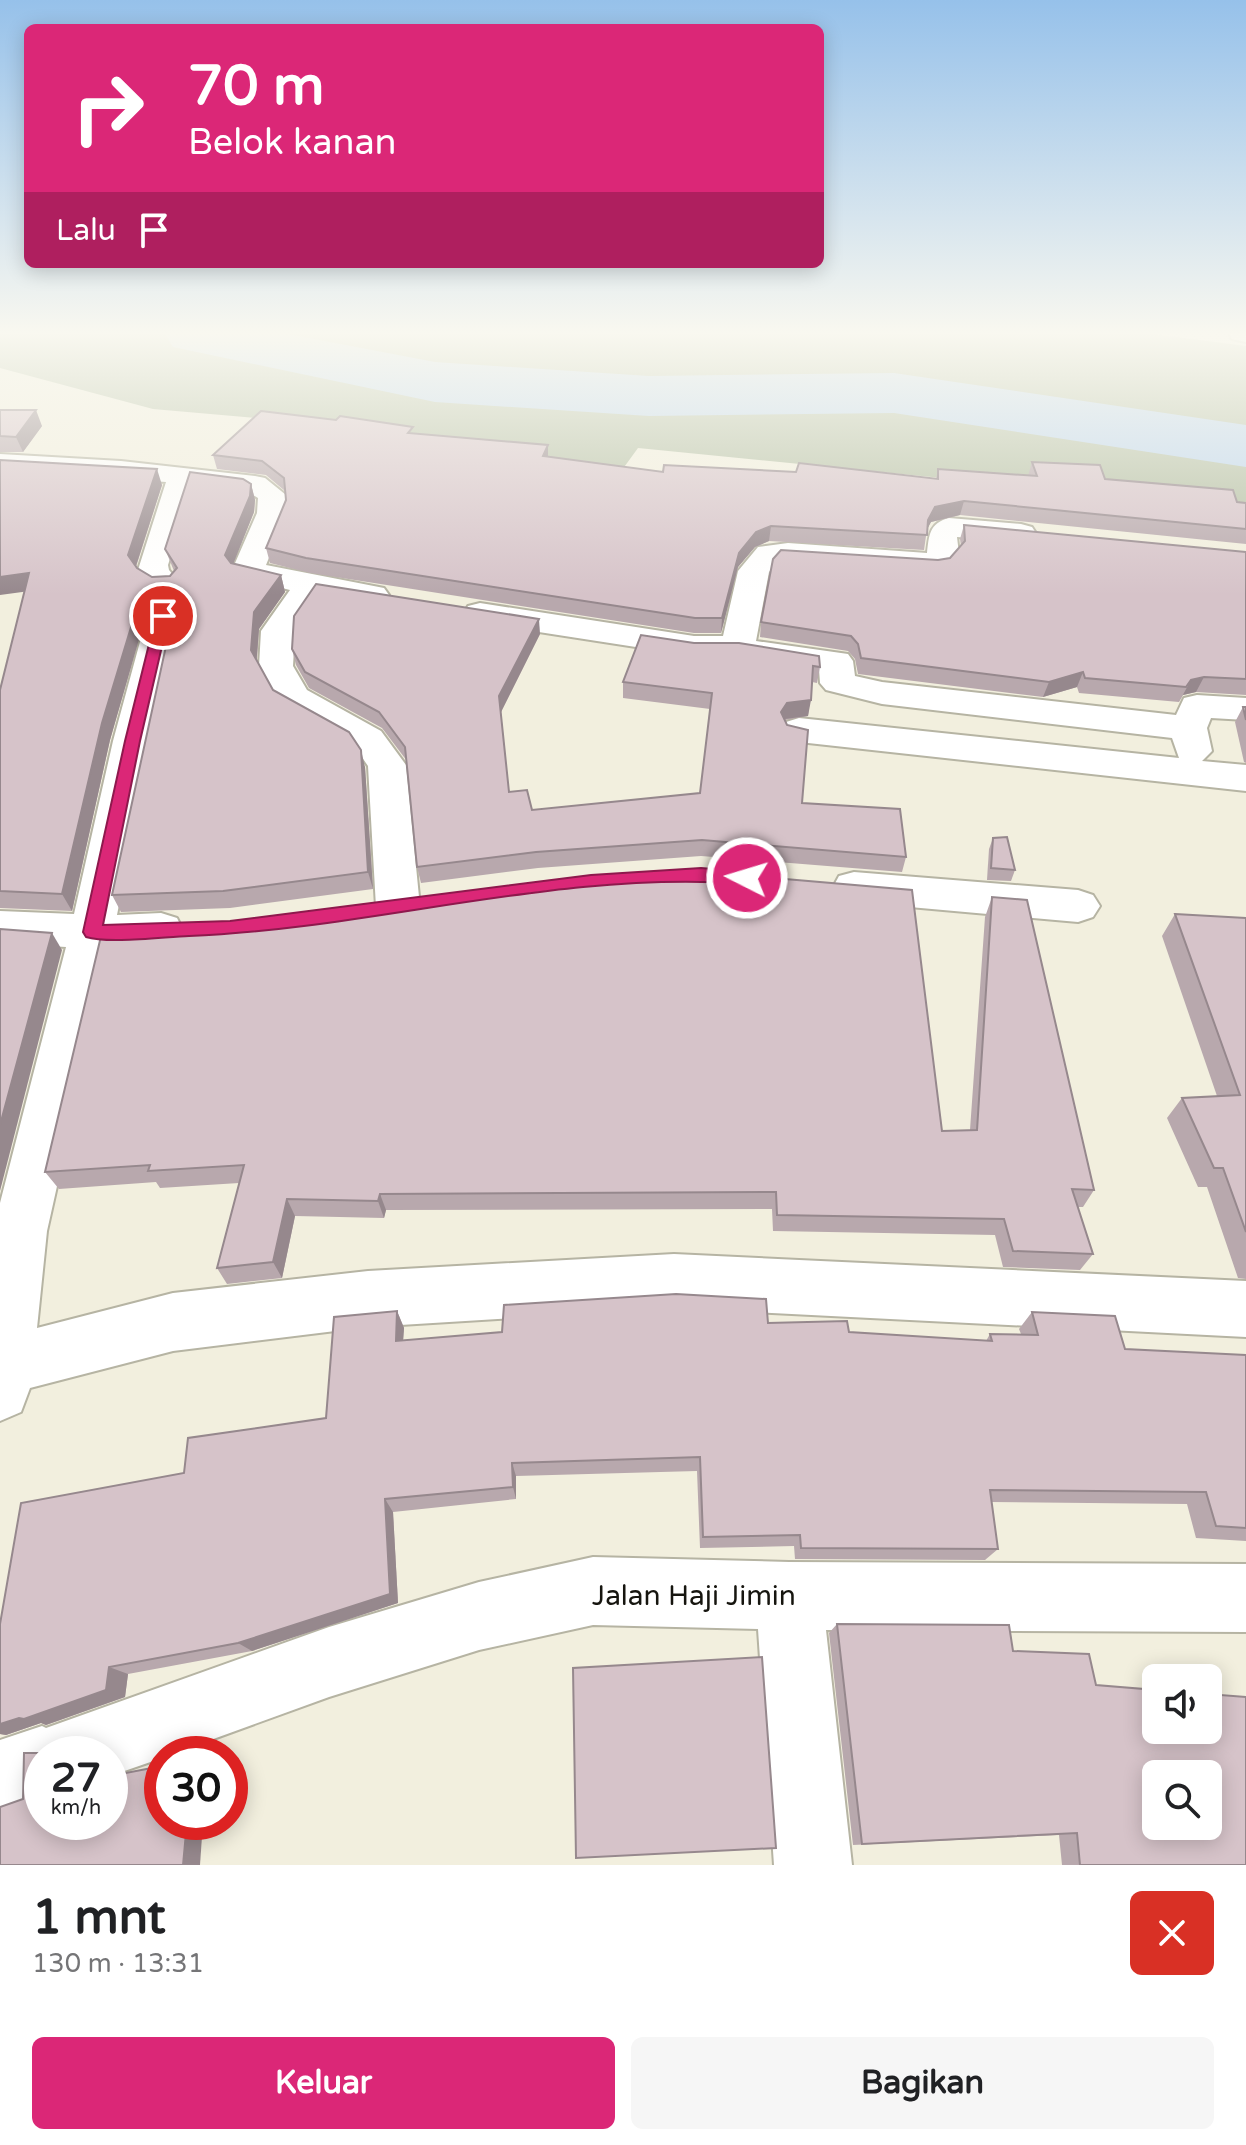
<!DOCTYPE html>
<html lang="id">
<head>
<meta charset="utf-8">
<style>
	body { margin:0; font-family:"Varela Round",sans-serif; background:#f6f6f6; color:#202124; height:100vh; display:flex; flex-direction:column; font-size:30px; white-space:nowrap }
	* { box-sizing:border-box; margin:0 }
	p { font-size:26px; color:#757577 }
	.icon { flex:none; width:44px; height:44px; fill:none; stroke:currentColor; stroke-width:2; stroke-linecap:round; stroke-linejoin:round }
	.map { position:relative; height:1865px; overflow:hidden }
	.panel { display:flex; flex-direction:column; background:#fff; flex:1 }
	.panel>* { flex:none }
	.top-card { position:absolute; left:24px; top:24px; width:800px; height:244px; border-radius:12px; box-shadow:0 4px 20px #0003; background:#db2777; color:#fff; overflow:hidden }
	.tools { position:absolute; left:1142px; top:1664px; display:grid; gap:16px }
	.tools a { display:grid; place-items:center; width:80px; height:80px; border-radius:12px; background:#fff; box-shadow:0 4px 20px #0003; font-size:40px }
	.speed { position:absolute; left:24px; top:1736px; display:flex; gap:16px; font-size:40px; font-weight:700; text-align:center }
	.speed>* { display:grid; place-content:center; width:104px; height:104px; border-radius:50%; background:#fff; box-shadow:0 4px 20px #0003; line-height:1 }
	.speed small { font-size:20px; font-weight:400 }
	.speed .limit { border:12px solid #d22; background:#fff; color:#111 }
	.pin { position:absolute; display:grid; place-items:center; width:68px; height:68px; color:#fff; margin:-34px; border:4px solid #fff; border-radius:50%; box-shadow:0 2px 8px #0007 }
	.me { position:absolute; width:88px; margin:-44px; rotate:275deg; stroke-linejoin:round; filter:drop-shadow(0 0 6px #0008) }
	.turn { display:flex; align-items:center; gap:28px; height:168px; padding:0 32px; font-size:36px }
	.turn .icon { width:104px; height:104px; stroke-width:2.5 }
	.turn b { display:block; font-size:56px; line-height:68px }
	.then { display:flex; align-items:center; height:76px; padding:0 32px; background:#0003; gap:16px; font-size:30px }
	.round { display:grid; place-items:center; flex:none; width:84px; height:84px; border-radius:12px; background:#f6f6f6 }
	.head { display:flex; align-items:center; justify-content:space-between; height:136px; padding:0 32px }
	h1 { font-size:48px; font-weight:700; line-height:60px }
	.action { display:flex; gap:16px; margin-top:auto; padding:16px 32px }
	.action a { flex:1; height:92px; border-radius:12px; background:#db2777; color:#fff; font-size:32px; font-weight:700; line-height:92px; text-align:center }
	.action a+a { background:#f6f6f6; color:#202124 }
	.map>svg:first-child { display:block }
	.green { fill:#b4bfa4 }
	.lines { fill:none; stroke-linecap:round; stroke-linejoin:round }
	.river { fill:#bcd5ee; fill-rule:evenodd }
	.minor-casing { stroke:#b6b4a3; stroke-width:4 }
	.minor { fill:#fff; fill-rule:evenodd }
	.wall { fill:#b8a8ad }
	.shaded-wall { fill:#96888d }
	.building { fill:#d6c3c9; stroke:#96888d; stroke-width:2; fill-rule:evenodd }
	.route { fill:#db2777; stroke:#8e194d; stroke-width:2 }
	.labels { text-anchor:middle; stroke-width:6; stroke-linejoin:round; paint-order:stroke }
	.near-street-label { font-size:28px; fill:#16150f; stroke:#fff }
</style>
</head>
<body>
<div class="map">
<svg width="1246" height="1865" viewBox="0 0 1246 1865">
	<rect width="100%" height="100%" fill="#f2efde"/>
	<polygon class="green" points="0,334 1153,334 1246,346 1246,508 638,448 614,481 382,429 153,409 0,368"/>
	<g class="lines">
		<polygon class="river" points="165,334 288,334 435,362 649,376 894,373 1246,425 1246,467 894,413 649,416 435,402 173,347"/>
		<g class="minor-casing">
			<g id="minor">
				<polygon points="1229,334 1246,334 1246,342 1232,339"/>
				<path d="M0 454 121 461 255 476 265 478 286 495 287 513 266 565 384 588 389 595 384 602 373 605 318 596 295 631 293 666 307 690 381 731 406 765 420 907 413 918 398 923 383 918 376 907 368 766 355 747 280 705 259 666 261 631 290 590 237 577 232 570 257 513 258 498 248 492 193 485 168 565 169 570 180 583 175 590C158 594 148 588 137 573L166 482 0 470Z"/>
				<path d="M949 518 1021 524 1032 527 1036 533 1032 539 1021 542 957 537 959 554 946 570 935 572 778 562 769 572 756 641 848 654 853 661 855 676 882 682 1176 715 1184 698 1197 695 1246 698V720L1211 718 1207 728 1212 751 1202 761 1246 765V791L799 742 786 738 781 730 786 722 799 718 1179 758 1172 738 882 704 826 690 820 683 819 669 761 660 747 654 694 656 480 623 468 620 464 613 468 606 480 603 694 636H723L738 571 758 547 788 543 927 553C929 536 929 523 949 518Z"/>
				<polygon points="163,606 175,609 179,616 151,741 117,915 161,913 177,918 183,930 177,942 161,947 110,948 47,1231 37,1328 173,1293 368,1271 674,1254 1246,1281 1246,1337 674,1308 368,1327 173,1351 30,1388 21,1412 0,1421 0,1203 66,947 0,943 0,911 74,914 113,741 147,616 151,609"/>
				<polygon points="854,872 1078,890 1093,895 1100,906 1093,917 1078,922 854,902 839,898 833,887 839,876"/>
				<polygon points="593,1557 789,1562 1246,1564 1246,1632 826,1630 852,1865 774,1865 758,1629 593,1625 479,1650 329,1697 172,1754 162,1754 162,1758 110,1776 110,1754 42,1754 42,1800 0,1814 0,1740 42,1726 46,1728 329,1627 479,1582"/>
			</g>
		</g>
		<use href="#minor" class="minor"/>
	</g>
	<g class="wall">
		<polygon points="0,410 42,426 23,452 0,452"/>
		<polygon points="414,434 548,445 548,456 663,472 936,479 938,469 1028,476 1032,462 1105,479 1237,502 1246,503 1246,544 960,515 931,522 927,529 924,550 769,541 755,547 738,567 721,633 694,633 310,573 270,563 266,548 286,500 285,491 266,475 217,469 213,455"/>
		<polygon points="1,460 162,485 136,567 152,577 170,576 174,571 165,549 251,484 255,500 254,512 233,564 281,575 285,592 259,629 257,660 273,690 365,767 373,889 230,908 121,912 112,895 175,606 162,603 148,608 110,740 72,911 0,908 0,690 25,592"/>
		<polygon points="964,525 1246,552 1246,695 1196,692 1183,695 1179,702 1079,693 1077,687 1043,697 858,674 855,659 848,651 760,637 761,622 938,560 950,558 961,546 960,539"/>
		<polygon points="540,634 501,712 509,792 532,810 700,793 710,709 623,698 623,682 641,635 820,667 817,683 812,682 808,716 785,720 802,803 906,857 902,872 701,856 538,868 421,883 417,867 407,761 382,728 309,688 296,665 292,649"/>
		<polygon points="1243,707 1246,707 1246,763 1244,762 1235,722"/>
		<polygon points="993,838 1015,870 1011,881 987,880 989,849"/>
		<polygon points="992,897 1094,1190 1083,1207 1078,1207 1093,1254 1080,1270 1003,1267 995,1235 773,1231 772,1209 386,1210 384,1218 295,1216 282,1278 227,1284 217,1268 239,1183 160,1188 156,1182 59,1189 45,1172 102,932 942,1131 970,1130 985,917"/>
		<polygon points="1175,914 1246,918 1246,1279 1238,1278 1207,1187 1198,1187 1167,1118 1182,1098 1217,1096 1162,936"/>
		<polygon points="397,1311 404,1328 403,1340 768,1323 849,1332 986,1341 990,1334 1021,1334 1019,1329 1032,1312 1125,1349 1246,1355 1246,1541 1196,1538 1187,1504 991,1502 998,1549 985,1560 795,1559 794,1546 700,1548 697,1471 516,1476 516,1499 393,1512 398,1603 252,1651 128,1674 125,1697 46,1725 41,1723 6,1735 0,1734 0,1624 184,1473 326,1418"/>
		<polygon points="837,1624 1013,1651 1096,1685 1246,1865 1062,1865 1059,1835 853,1845 829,1633"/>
	</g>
	<g class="shaded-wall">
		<polygon points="36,410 42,426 23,452 16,437"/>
		<polygon points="548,445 548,459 543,456"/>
		<polygon points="157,469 162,485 134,572 128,555"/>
		<polygon points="251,484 255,500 254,512 230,572 225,555"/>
		<polygon points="964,501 960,515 931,522 924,535 928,520 935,507"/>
		<polygon points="771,526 769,541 755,547 738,567 721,633 722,618 739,553 756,532"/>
		<polygon points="29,573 37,590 0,595 0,577"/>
		<polygon points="281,575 285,592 259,629 256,667 251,650 254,612"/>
		<polygon points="156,586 162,603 148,608 110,740 72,911 62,894 102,723 142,591"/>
		<polygon points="539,619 540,634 501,712 499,696"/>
		<polygon points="1083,672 1077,687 1043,697 1049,682"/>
		<polygon points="1204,677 1196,692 1183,695 1179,702 1191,680"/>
		<polygon points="811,700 808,716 785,719 778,728 781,712 787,703"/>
		<polygon points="361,750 365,767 373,889 368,872"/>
		<polygon points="52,933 62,950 0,1191 0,1125"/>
		<polygon points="380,1194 386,1210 384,1218 378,1201"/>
		<polygon points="287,1199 295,1216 282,1278 273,1262"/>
		<polygon points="397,1311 404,1328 402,1357 396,1341"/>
		<polygon points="512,1463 516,1476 516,1499 513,1487"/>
		<polygon points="385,1499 393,1512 398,1603 252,1651 238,1643"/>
		<polygon points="109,1667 128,1674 125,1697 46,1725 41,1723 6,1735 0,1734 0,1724"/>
		<polygon points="187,1822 203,1822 200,1865 183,1865"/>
	</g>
	<g class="building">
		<polygon points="0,410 36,410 16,437 0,436"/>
		<polygon points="261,411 336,420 340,416 413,427 408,433 548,445 543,456 663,472 664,465 796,472 799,463 938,479 938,469 1037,476 1032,462 1100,465 1105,479 1233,490 1237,502 1246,503 1246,529 964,501 935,507 928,520 927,535 771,526 756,532 739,553 722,618 695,618 306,558 266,548 286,500 284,478 262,461 213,455"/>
		<polygon points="0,460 157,469 128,555 137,568 152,577 170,576 177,568 165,549 190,472 243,479 251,484 250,496 225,555 231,563 281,575 254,612 251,650 273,690 349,732 361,750 368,872 223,891 112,895 176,600 170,589 156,586 142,591 102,723 62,894 0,891 0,690 29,573 0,577"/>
		<polygon points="964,525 1246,552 1246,679 1204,677 1191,680 1186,687 1085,678 1083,672 1049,682 861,658 858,644 851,636 761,622 773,559 781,550 938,560 950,558 965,541"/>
		<polygon points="316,584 539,619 499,696 509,792 527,790 532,810 700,793 712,693 623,682 641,635 694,643 739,643 819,656 820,667 813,666 811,700 787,703 781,712 787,725 808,730 802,803 900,809 906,857 702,840 536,852 417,867 405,747 379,712 305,672 292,649 294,616"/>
		<polygon points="1243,707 1246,707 1246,720"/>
		<polygon points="1007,837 1015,870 991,868 993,838"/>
		<polygon points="703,872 912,890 942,1131 977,1130 992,897 1027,900 1094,1190 1072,1189 1093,1254 1013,1251 1004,1219 777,1215 776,1192 380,1194 378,1201 287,1199 273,1262 217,1268 244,1165 148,1171 150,1165 45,1172 102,932 222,927 537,884"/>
		<polygon points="1175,914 1246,918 1246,1232 1223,1168 1214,1168 1182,1098 1240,1095"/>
		<polygon points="0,929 52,933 0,1125"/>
		<polygon points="676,1294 766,1299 768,1323 847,1321 849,1332 992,1341 990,1334 1038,1335 1032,1312 1115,1316 1125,1349 1246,1355 1246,1528 1216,1526 1206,1492 990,1490 998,1549 801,1548 800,1535 703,1537 700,1457 512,1463 513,1487 385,1499 390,1594 238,1643 109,1667 106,1690 24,1719 19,1718 0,1724 0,1624 21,1503 184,1473 188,1438 326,1418 334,1317 397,1311 396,1341 502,1332 504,1305"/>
		<path d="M837 1624 1009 1625 1013 1651 1089 1654 1096 1685 1156 1690V1730H1208V1694L1246 1697V1865H1080L1077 1833 862 1844ZM1156 1774H1208V1826H1156Z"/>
		<polygon points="762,1657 776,1848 576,1858 573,1668"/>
		<polygon points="24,1753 88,1753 88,1754 42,1754 42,1822 110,1822 110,1776 162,1766 162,1822 187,1822 183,1865 0,1865 0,1807 23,1799"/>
	</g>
	<linearGradient id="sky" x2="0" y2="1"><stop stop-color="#96c1ea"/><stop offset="0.56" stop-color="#f9f8f0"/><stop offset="1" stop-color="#f9f8f0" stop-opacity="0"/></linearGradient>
	<rect width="1246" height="595" fill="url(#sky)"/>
	<path class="route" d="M163 612 169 616 140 741 103 925 230 921 591 875 701 868 747 872 755 878 747 884C561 869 374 929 189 936 163 937 108 944 86 937L83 932 125 741 156 616Z"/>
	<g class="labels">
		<g class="near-street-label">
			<text x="694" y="1605">Jalan Haji Jimin</text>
		</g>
	</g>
</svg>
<div class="tools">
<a><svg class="icon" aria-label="sound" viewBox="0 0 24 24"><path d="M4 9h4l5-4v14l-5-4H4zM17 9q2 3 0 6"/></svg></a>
<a><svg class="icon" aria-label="search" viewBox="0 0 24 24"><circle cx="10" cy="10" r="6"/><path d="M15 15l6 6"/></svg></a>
</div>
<div class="speed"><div>27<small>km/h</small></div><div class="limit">30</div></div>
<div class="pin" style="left:163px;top:616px;background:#d93025"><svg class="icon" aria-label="arrive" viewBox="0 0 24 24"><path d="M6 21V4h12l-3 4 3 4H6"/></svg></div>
<svg class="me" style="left:747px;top:878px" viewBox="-20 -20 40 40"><circle r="17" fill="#db2777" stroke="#fff" stroke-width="3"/><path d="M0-11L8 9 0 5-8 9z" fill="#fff"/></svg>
<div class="top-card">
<div class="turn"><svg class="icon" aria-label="right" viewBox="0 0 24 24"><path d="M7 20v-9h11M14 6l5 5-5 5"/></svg><div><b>70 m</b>Belok kanan</div></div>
<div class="then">Lalu<svg class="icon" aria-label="arrive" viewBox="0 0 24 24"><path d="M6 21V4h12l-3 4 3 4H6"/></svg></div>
</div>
</div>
<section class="panel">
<div class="head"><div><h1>1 mnt</h1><p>130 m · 13:31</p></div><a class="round" style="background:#d93025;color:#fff"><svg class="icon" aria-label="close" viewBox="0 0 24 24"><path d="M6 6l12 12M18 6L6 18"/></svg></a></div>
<div class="action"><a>Keluar</a><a>Bagikan</a></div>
</section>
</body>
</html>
